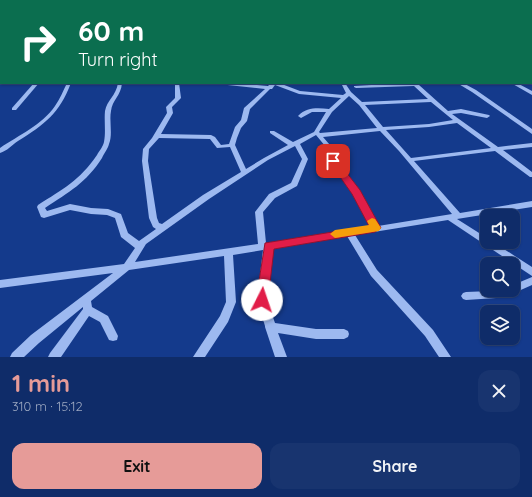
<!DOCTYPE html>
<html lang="en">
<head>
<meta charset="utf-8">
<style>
	body { margin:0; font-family:Quicksand,sans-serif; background:#18346f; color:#f1f3f6; height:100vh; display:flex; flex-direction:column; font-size:15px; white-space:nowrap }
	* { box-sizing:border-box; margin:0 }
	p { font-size:13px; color:#9ba7c0 }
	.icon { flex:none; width:22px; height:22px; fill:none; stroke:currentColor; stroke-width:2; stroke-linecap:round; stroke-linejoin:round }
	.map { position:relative; height:357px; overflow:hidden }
	.drawer { display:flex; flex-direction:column; background:#0f2c69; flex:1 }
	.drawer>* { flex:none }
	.top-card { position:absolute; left:0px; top:0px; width:532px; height:84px; box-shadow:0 1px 3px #0004,0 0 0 1px #2f487d; background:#0b6e4f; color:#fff; overflow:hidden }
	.buttons { position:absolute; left:480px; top:209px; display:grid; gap:8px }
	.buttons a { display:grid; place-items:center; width:40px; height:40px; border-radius:8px; background:#0f2c69; box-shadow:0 1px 3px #0004,0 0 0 1px #2f487d; font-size:20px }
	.pin { position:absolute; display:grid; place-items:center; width:34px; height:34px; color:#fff; margin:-17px; border-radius:8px; box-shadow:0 2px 6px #0006 }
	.me { position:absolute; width:44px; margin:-22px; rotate:4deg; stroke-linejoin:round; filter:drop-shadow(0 0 3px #0008) }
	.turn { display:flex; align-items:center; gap:14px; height:84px; padding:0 12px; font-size:18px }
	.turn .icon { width:52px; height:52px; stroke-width:2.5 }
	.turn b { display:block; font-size:28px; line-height:34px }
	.round { display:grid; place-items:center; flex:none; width:42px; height:42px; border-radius:12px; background:#18346f }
	.overview { display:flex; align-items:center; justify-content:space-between; height:68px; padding:0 12px }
	h1 { font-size:24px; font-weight:700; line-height:30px; color:#e69b98 }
	.action { display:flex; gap:8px; margin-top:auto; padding:8px 12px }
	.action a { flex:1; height:46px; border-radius:12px; background:#e69b98; color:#111; font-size:16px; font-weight:700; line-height:46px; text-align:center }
	.action a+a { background:#18346f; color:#f1f3f6 }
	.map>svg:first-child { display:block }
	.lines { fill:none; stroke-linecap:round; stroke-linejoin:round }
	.minor { fill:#9db9f0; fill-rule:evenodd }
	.route { fill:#e11d48; stroke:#92132f }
	.slow { fill:#f59e0b }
</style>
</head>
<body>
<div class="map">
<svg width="532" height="357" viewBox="0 0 532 357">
	<rect width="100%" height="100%" fill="#143a8c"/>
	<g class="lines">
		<g class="minor">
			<polygon points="127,0 129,0 130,1 126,1"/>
			<polygon points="186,0 188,0 189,1 185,1"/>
			<polygon points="203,0 205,0 206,1 202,1"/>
			<polygon points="243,0 245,0 246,1 242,1"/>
			<polygon points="281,0 283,0 284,1 280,1"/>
			<polygon points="305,0 307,0 308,1 304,1"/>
			<polygon points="488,0 490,0 491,1 487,1"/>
			<rect x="531" y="13" width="1" height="2"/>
			<rect x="531" y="24" width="1" height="2"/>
			<rect x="0" y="32" width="1" height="2"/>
			<rect x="531" y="33" width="1" height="2"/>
			<rect x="531" y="38" width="1" height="2"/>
			<rect x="531" y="52" width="1" height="2"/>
			<rect x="0" y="56" width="1" height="2"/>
			<rect x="0" y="66" width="1" height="2"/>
			<rect x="531" y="66" width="1" height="2"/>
			<polygon points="34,83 39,83 16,110 12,110 12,108"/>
			<path d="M67 83H71C59 114 45 124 18 141 12 145 7 151 0 153V148C19 135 42 125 55 106 60 99 63 91 67 83Z"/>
			<path d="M118 83H122C121 96 112 100 111 111 109 121 113 134 109 144 108 149 104 153 102 158 86 183 69 192 45 208L47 211 70 204 91 208 108 209 121 214 128 233 139 241 156 229 153 227 149 218 142 161 143 149 152 138 167 113 166 107 175 98V83H179L181 98 172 107 173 113 161 134 211 135 215 137 221 145 229 144 235 127 241 120 244 108 265 89 218 84 216 83H233L268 86 271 83H279L300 91 343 95 346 93 341 83H345L351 92 362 102 428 99 414 86 356 88 354 87V86L406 83H455L453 84 419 85 448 111 461 109 489 115 490 116 487 118 461 113 452 114 498 147 532 143V147L503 150 532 172V177H530L495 151 414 161 460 213 532 201V207L457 219 487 238V242H493L532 267V276L448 220 355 235 377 270 433 330 451 357H439L425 336 371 276 347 236 272 249 267 300 275 323 316 329H344L348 331 349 334 348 337 344 339H316L278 333 287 357H275L265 327V326L257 300 263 250 233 255 236 302 228 322 205 357H193L220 316 226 302 224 256 129 270 91 301 92 307 108 316 118 336 117 340 113 341 109 340 100 322 89 316 61 357H48L50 353 83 309V307L39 343 24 357H10L12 353 31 335 113 273 0 288V280L124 264 135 248 121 237 115 218 107 215 91 214 70 210 44 218 41 217 37 207 38 205C63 189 79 181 97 155 99 151 103 147 104 142 106 132 104 121 105 111 107 100 116 96 118 83ZM275 85 299 94 341 98 329 109C317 108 307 107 298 116L301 118 312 112H326L314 132 293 142 274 131H270V133L288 145 264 158 246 169 235 145 237 138 241 128 247 121 250 109 270 89H272ZM349 96 359 105 377 128 320 133 319 132 332 112ZM431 102 453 120 429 124 383 127 365 105ZM457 123 491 148 411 158 386 130 429 127ZM380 131 399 151 452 214 378 226 360 191 336 161V152L323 137ZM316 135 330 152V161L354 194 370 227 351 230 349 229 346 231 266 243 263 212 275 198 297 186 308 159 300 144ZM159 138 210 139 217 148 230 147 241 172 203 195 162 224 159 223 157 218 148 161 149 149ZM295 146 302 159 291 183 269 194 255 212 258 244 135 262 146 244 209 199 268 160Z"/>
			<polygon points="457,83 463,83 476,90 532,129 532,134 472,92"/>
			<polygon points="511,83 517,83 532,91 532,95"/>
			<polygon points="532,277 532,285 514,293 496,298 466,300 463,299 461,296 463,293 466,292 513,290 513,285"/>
		</g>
	</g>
	<polygon class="route" points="333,158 336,159 360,190 381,228 375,232 274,249 268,300 267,304 262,306 258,304 256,300 265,243 369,226 352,194 329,161"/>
	<polygon class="slow" points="372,218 375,219 381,228 379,231 335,238 330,234 335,230 369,225 367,221"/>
</svg>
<div class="buttons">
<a><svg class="icon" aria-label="sound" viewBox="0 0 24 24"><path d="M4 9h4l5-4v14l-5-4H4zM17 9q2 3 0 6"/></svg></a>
<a><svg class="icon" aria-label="search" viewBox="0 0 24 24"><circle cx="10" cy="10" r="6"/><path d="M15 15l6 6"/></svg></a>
<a><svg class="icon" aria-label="layers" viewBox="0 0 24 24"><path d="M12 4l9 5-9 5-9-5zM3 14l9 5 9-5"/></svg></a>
</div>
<div class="pin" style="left:333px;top:161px;background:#d93025"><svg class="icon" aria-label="arrive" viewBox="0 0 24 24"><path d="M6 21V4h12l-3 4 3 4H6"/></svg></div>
<svg class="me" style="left:262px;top:300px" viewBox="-20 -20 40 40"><circle r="19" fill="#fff"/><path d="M0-13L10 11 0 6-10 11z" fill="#e11d48"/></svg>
<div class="top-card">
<div class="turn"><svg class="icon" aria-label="right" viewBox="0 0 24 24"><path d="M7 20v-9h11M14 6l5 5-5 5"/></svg><div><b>60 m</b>Turn right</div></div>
</div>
</div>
<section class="drawer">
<div class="overview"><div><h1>1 min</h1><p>310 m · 15:12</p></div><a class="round"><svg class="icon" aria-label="close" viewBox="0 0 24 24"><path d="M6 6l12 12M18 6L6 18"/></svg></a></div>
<div class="action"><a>Exit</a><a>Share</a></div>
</section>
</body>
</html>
